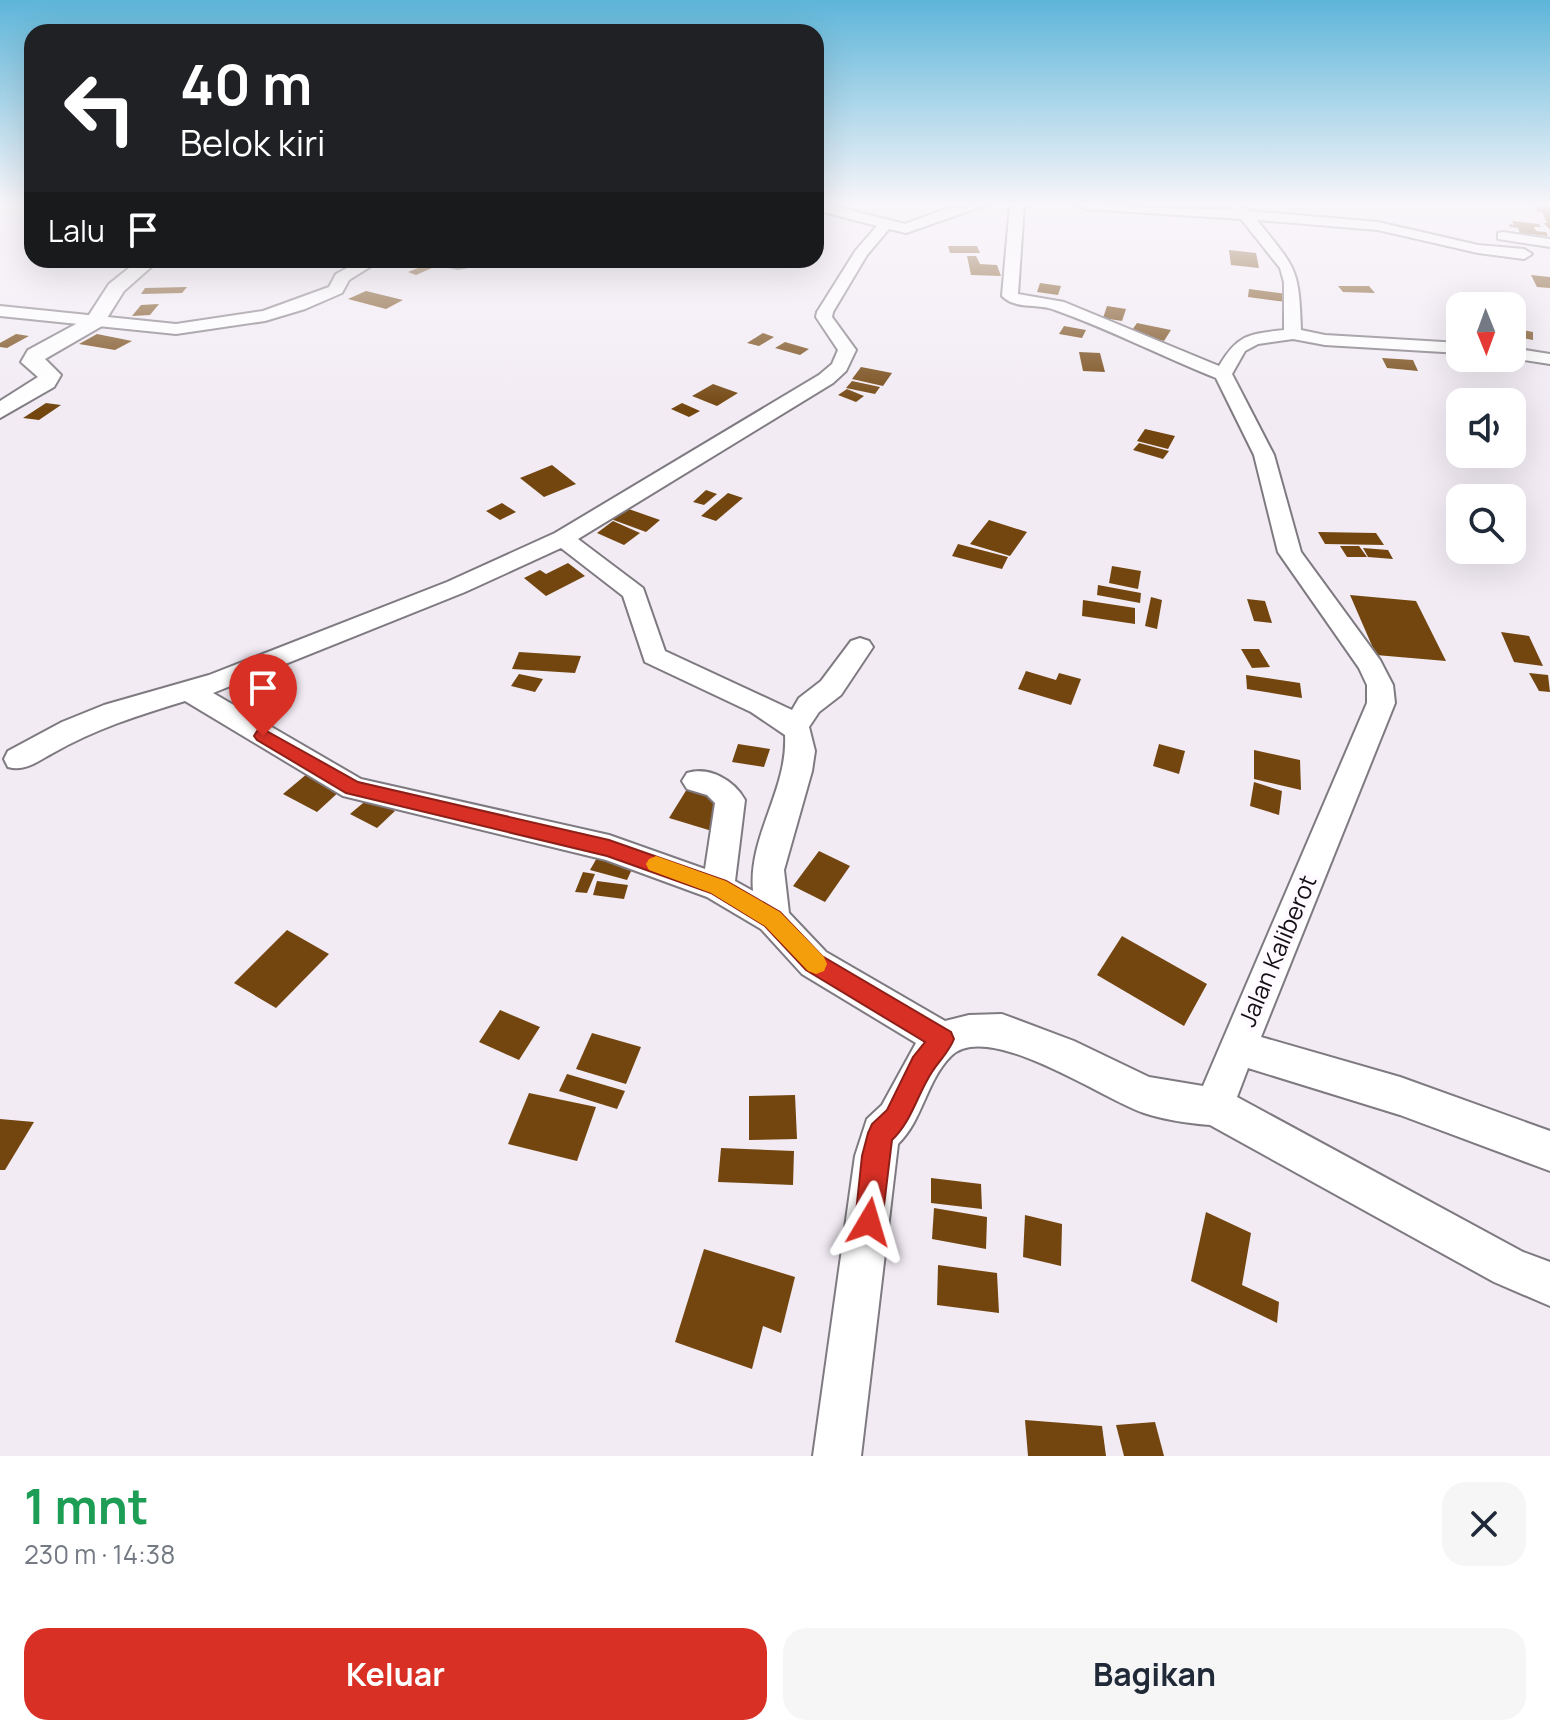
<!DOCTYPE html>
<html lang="id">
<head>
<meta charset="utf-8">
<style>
	body { margin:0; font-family:Manrope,sans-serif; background:#f6f6f7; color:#1f2937; height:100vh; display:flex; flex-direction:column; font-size:30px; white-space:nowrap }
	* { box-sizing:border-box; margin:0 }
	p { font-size:26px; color:#747a83 }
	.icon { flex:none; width:44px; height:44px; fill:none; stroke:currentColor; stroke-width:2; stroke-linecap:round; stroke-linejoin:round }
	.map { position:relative; height:1456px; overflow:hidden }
	.details { display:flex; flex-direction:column; background:#fff; flex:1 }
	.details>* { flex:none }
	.guide { position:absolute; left:24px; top:24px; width:800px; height:244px; border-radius:24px; box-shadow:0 8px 32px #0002; background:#202124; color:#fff; overflow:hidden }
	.needle { width:52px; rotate:179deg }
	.fabs { position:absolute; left:1446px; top:292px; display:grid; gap:16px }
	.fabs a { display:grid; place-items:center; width:80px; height:80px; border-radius:16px; background:#fff; box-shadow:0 8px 32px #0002; font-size:40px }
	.pin { position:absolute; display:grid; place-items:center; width:68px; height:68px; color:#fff; margin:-82px -34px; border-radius:50% 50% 50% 0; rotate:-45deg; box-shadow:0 0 8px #0007 }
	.pin .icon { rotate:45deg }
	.me { position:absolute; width:88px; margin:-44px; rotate:7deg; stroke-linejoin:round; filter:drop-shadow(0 0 6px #0008) }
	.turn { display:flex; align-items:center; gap:28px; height:168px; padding:0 24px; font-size:36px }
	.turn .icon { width:104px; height:104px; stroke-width:2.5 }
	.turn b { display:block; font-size:56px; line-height:68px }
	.then { display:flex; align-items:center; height:76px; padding:0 24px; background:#0003; gap:16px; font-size:30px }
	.round { display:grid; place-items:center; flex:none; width:84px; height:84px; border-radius:24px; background:#f6f6f7 }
	.head { display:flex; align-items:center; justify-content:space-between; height:136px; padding:0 24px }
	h1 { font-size:48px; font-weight:700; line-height:60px; color:#1e9e55 }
	.action { display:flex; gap:16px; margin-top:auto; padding:16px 24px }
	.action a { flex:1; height:92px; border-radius:24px; background:#d93025; color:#fff; font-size:32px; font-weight:700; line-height:92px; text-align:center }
	.action a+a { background:#f6f6f7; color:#1f2937 }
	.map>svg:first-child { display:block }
	.building { fill:#734610 }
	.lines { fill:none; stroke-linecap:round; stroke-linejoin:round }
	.minor-casing { stroke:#7f7a81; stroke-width:4 }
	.tertiary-casing { stroke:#7f7a81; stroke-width:4 }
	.minor { fill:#fff; fill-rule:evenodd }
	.tertiary { fill:#fff; fill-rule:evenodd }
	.route { fill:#d93025; stroke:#8d1f18; stroke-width:2 }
	.slow { fill:#f59e0b }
	.labels { text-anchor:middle; stroke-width:8; stroke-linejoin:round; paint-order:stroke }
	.street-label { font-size:24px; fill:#131113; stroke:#fefaff }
</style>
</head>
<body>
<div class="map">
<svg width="1550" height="1456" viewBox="0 0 1550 1456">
	<rect width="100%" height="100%" fill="#f2ebf4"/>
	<g class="building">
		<polygon points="1533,206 1550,207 1550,229 1543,223 1547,223 1542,212 1538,212"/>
		<polygon points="1512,221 1539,224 1541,227 1534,227 1536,231 1546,232 1548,236 1520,233 1518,228 1510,227 1509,224 1514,225"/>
		<polygon points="948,246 977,246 980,253 950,253"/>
		<polygon points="1229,250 1256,253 1259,268 1231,265"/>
		<polygon points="967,256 976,256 980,264 997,265 1001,276 971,275"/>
		<polygon points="423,260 439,265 416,275 408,272 418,268 409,265"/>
		<polygon points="1531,275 1550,277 1550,288 1537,287"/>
		<polygon points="1040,283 1061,286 1058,295 1037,292"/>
		<polygon points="1338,286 1369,286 1375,293 1343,292"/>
		<polygon points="187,287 182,293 141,294 145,288"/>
		<polygon points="1249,289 1287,294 1286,302 1248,297"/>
		<polygon points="366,291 403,300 386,309 348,299"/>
		<polygon points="159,304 150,315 132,316 141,305"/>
		<polygon points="1107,306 1126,309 1122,321 1103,318"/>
		<polygon points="1137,323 1171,330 1164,341 1130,333"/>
		<polygon points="1064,326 1086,330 1082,338 1059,334"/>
		<polygon points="1512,328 1533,332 1533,340 1512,336"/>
		<polygon points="763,333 774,337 759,346 747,343"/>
		<polygon points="16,334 29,336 7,348 0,347 0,343"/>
		<polygon points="97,334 132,341 115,350 79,344"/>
		<polygon points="785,342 809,349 800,355 775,348"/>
		<polygon points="1079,352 1100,353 1105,372 1083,371"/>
		<polygon points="1382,358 1413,360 1418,371 1387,368"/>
		<polygon points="861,367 892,373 883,386 852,379"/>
		<polygon points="852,381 880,387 875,394 846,388"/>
		<polygon points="713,384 738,393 717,406 692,396"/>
		<polygon points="847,389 864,396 856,402 838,395"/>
		<polygon points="46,403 61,405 39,420 23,418"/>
		<polygon points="682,403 700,411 689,417 671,409"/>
		<polygon points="1145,429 1175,436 1168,449 1137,441"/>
		<polygon points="1139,443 1169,451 1163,459 1133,450"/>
		<polygon points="552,465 576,484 544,497 520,478"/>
		<polygon points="706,490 717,494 704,505 693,502"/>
		<polygon points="728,493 743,498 716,521 701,516"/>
		<polygon points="502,503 516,512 500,520 486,511"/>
		<polygon points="623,507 660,520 646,532 608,518"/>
		<polygon points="989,520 1027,532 1010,556 970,544"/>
		<polygon points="613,521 640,533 624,545 597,533"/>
		<polygon points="1318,532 1376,533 1384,545 1325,544"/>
		<polygon points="958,544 1008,557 1002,569 952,556"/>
		<polygon points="1340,546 1359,546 1367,557 1347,557"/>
		<polygon points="1363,548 1388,550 1393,559 1368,557"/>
		<polygon points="568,563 585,576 546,596 524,578 540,570 546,574"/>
		<polygon points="1112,566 1141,571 1138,589 1109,583"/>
		<polygon points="1098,585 1141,593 1140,603 1097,595"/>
		<polygon points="1350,595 1416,601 1446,661 1376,655"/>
		<polygon points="1151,597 1162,600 1157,629 1145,626"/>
		<polygon points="1247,599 1265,601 1272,623 1254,621"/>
		<polygon points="1083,600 1135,608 1135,624 1082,616"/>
		<polygon points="1501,632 1529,636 1543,666 1514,662"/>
		<polygon points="1241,649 1259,649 1270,667 1252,668"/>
		<polygon points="519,652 581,656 575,673 512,669"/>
		<polygon points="1026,671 1056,680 1059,673 1081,679 1071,705 1018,689"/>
		<polygon points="1529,673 1548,675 1550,692 1539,691"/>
		<polygon points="519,674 543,679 535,692 511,686"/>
		<polygon points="1246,675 1300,683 1302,698 1247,689"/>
		<polygon points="738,744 770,749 764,767 732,762"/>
		<polygon points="1159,744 1185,751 1179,774 1153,766"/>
		<polygon points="1254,750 1300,760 1301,790 1254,779"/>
		<polygon points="308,773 341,790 317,812 283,794"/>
		<polygon points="1254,782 1282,791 1279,815 1250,806"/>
		<polygon points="687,789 729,801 712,831 669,818"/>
		<polygon points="369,798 395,811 377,828 350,814"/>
		<polygon points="819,851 850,866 825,902 793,886"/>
		<polygon points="598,856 634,865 627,880 590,870"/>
		<polygon points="583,872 595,874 587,893 575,892"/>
		<polygon points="597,881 628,885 624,899 593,895"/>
		<polygon points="287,930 329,954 276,1008 234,983"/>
		<polygon points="1122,936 1207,984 1184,1026 1097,975"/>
		<polygon points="500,1010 540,1027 519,1060 479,1042"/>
		<polygon points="592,1033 641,1047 626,1084 576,1069"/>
		<polygon points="567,1074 625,1091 617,1109 559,1091"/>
		<polygon points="529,1093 596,1107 577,1161 508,1144"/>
		<polygon points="795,1095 797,1139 749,1140 749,1096"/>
		<polygon points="0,1119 34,1122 5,1170 0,1170"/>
		<polygon points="721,1148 794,1151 793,1185 718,1182"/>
		<polygon points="931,1178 981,1184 982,1209 931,1203"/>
		<polygon points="934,1208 987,1217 986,1249 932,1239"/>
		<polygon points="1206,1212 1251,1233 1242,1285 1279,1302 1277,1323 1191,1281"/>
		<polygon points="1025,1215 1062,1224 1061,1266 1023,1257"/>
		<polygon points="704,1249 795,1277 781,1333 763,1326 752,1369 675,1342"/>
		<polygon points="938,1265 997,1273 999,1313 937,1305"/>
		<polygon points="1025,1420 1102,1426 1106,1456 1028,1456"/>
		<polygon points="1155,1422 1164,1456 1124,1456 1116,1425"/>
	</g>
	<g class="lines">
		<g class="minor-casing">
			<g id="minor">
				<path d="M816 205H830L905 224 945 209 986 205 906 233 889 229 867 255 833 312 832 317 856 350 846 371 833 383 578 539 643 588 665 651 792 710 799 698 821 681 851 641 860 638 869 641 873 647 841 695 819 712 809 727 815 751 812 771 784 870 789 913 826 952 945 1021 969 1015 1002 1014 1074 1041 1149 1077 1203 1086 1367 703V685L1359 668 1278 552 1254 455 1216 378C1161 356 1109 329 1055 310 1037 303 1016 310 1002 296L1010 205H1024L1018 294 1064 302 1219 366C1238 334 1249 334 1284 330V282L1280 268 1241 219 1085 209 1078 205 1232 210 1228 205H1243L1249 211 1378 222 1478 245 1524 249 1532 254 1524 259 1478 253 1378 230 1257 220C1296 269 1299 267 1301 330L1325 335 1460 343V353L1325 345 1293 339 1258 344 1245 351 1232 374 1274 455 1301 552 1380 660 1393 685 1395 703 1261 1037 1400 1077 1550 1131V1171L1400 1115 1248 1068 1237 1097 1523 1252 1550 1262V1306L1494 1282 1210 1125C1187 1123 1165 1120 1144 1113 1104 1100 988 1019 951 1056 926 1081 923 1120 898 1144L861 1456H813L855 1156 867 1119 882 1105 916 1043 802 974 761 929 707 897 606 860 343 796 185 701C139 715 95 729 53 753 38 761 25 772 8 767L4 759 8 751 62 722 104 705 209 675 447 582 555 533 819 375 832 364 838 350 816 317 817 312 856 250 877 226 816 210ZM561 548 623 596 645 662 751 712 785 735C788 790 748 836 753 891L735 881 745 800C734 780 709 766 687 773L682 781 687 789 707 795 715 803 705 869 609 835 361 779 213 693 465 592Z"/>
				<polygon points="1503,232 1550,239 1550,247 1498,239 1498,233"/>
				<polygon points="362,260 381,260 349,280 342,293 305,309 265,321 176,334 0,316 0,306 176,324 263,311 329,287 336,274"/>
				<polygon points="430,260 488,260 485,263 458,268 433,263"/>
				<polygon points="1512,348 1550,354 1550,364 1511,358"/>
			</g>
		</g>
		<g class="tertiary-casing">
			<polygon id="tertiary" points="139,260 159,260 124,291 102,326 45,359 61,375 54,387 0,418 0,401 38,377 21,362 28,350 87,318 109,284"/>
		</g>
		<use href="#minor" class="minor"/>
		<use href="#tertiary" class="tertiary"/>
	</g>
	<linearGradient id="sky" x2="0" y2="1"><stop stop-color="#5db5d9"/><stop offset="0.5" stop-color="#f9f6fa"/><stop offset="1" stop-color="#f9f6fa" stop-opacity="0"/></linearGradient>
	<rect width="1550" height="409" fill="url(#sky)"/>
	<path class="route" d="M263 729 358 782 609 840 726 881 780 912 822 956 951 1032 954 1039C949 1052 939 1061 932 1072 917 1095 912 1121 892 1140L882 1222 878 1232 869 1236 859 1232 855 1222 862 1156 868 1133 872 1124 887 1110 913 1057 925 1042 806 970 765 926 711 893 607 856 346 793 257 740 254 736 257 731Z"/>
	<polygon class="slow" points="656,856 726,881 780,912 824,957 827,964 824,971 816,974 808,971 765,926 711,893 649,870 646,864 649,859"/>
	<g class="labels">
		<g class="street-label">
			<text transform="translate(1278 951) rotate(-67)" y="8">Jalan Kaliberot</text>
		</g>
	</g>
</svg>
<div class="fabs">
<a><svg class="needle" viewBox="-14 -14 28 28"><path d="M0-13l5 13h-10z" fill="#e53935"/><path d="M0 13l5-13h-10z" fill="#747a83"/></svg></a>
<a><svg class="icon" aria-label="sound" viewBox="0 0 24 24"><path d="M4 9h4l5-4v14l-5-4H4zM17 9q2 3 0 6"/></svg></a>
<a><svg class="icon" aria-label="search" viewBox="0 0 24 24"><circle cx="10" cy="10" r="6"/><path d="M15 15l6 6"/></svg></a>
</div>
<div class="pin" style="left:263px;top:736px;background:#d93025"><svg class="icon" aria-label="arrive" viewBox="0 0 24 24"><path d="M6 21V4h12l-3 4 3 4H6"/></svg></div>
<svg class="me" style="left:869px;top:1222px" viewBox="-20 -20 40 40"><path d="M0-17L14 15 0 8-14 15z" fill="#d93025" stroke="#fff" stroke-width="4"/></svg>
<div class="guide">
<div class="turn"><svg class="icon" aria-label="left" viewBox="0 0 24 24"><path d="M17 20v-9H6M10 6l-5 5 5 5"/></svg><div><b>40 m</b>Belok kiri</div></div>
<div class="then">Lalu<svg class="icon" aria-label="arrive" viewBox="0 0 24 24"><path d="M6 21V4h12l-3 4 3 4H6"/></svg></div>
</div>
</div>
<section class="details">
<div class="head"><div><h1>1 mnt</h1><p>230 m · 14:38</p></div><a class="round"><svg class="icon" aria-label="close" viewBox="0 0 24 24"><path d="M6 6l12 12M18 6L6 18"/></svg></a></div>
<div class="action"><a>Keluar</a><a>Bagikan</a></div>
</section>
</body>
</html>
